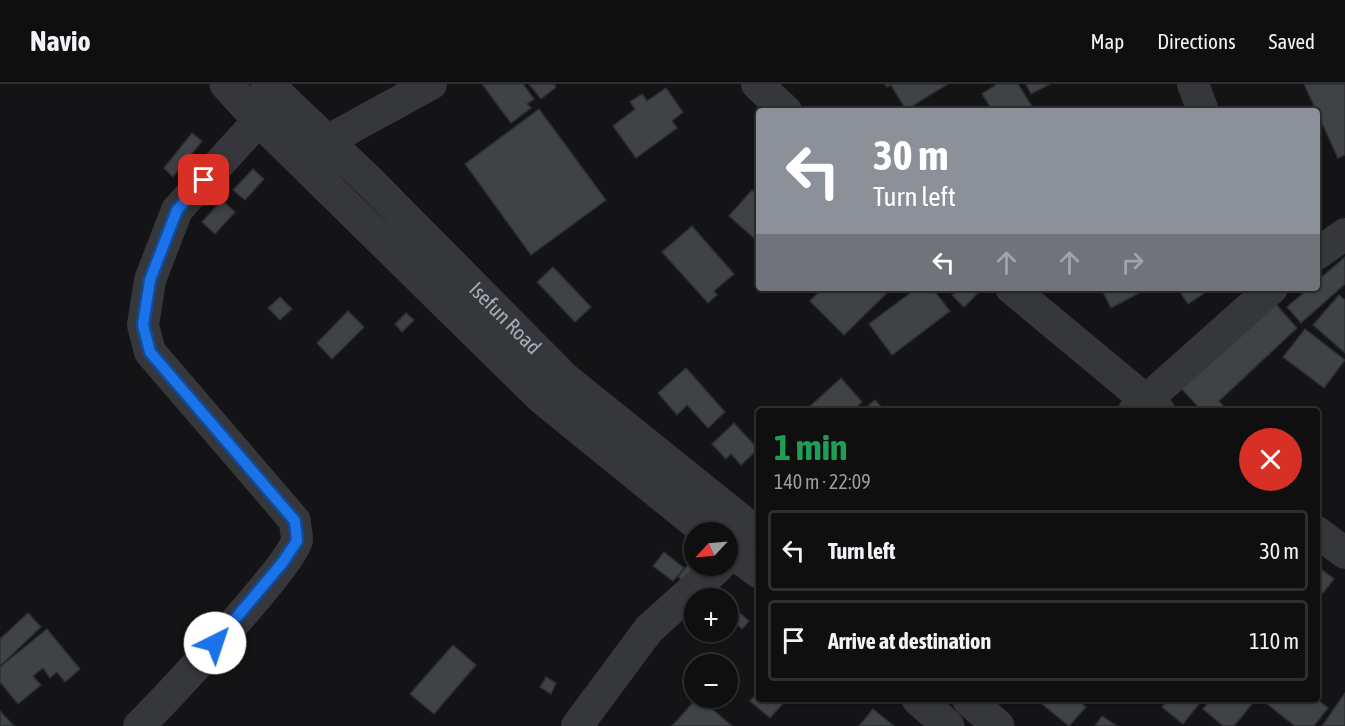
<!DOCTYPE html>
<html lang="en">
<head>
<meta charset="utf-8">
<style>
	body { margin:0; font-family:"Asap Condensed",sans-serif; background:#181819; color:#f1f3f6; height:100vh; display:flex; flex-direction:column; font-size:22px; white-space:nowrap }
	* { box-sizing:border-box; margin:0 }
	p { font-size:20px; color:#9b9c9f }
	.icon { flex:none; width:33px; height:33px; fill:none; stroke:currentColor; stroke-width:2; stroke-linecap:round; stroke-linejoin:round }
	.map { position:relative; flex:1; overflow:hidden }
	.panel { position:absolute; left:756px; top:324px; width:564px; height:294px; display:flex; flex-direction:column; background:#0f0f10; border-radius:6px; box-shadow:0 2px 4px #0004,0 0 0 2px #2f2f30 }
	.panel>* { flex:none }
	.guide { position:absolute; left:756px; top:24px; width:564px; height:183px; border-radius:6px; box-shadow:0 2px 4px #0004,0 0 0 2px #2f2f30; background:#8c9099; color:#fff; overflow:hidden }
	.needle { width:39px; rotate:244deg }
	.fabs { position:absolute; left:684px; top:438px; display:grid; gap:12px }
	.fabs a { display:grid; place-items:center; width:54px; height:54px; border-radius:50%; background:#0f0f10; box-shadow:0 2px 4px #0004,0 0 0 2px #2f2f30; font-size:30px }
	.pin { position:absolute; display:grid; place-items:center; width:51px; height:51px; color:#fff; margin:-26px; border-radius:12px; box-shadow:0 3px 9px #0006 }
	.me { position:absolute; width:66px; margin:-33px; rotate:41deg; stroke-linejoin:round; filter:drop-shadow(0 0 4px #0008) }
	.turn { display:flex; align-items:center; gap:21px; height:126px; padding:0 18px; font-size:27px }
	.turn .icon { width:78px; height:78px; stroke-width:2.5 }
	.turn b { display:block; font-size:42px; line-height:51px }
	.lanes { display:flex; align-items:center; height:57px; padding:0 18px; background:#0003; justify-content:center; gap:30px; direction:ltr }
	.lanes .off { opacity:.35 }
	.round { display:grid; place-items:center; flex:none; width:63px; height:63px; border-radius:32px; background:#181819 }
	.summary { display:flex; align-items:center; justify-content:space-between; height:102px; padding:0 18px }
	h1 { font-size:36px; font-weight:700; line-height:45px; color:#1e9e55 }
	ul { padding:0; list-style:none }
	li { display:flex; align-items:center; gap:18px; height:81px; margin:0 12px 9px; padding:0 6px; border:3px solid #2f2f30; border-radius:6px }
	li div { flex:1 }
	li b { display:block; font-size:22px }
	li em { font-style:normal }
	header { display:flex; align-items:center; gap:36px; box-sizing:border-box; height:84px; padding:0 30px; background:#0f0f10; border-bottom:2px solid #2f2f30 }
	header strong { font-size:28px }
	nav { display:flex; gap:33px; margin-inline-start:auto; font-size:21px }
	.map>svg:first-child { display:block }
	.building { fill:#404346; stroke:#2e2f32; stroke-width:1.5 }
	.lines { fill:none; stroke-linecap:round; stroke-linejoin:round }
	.minor { stroke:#35373b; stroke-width:32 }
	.tertiary { stroke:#35373b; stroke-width:33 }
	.route-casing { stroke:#114b97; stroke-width:15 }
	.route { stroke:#1a73e8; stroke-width:10 }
	.labels { text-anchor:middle; stroke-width:4.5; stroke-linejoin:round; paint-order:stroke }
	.street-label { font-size:21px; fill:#a5aeb7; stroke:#0f0f11 }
</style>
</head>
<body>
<header>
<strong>Navio</strong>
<nav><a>Map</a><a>Directions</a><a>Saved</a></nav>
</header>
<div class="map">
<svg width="1345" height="642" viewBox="0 0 1345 642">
	<rect width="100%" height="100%" fill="#141416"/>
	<g class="building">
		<polygon points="482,0 523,0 534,15 527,20 531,24 511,39"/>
		<polygon points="529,0 554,0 556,3 541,15"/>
		<polygon points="885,0 948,0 906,26 891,1 887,3"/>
		<polygon points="997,0 1018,0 1035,27 993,27 982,10"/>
		<polygon points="1026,0 1050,0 1031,10"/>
		<polygon points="1304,0 1345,0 1345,71 1338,74"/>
		<polygon points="666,4 683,28 672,37 677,44 636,74 613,42 635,25 630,18 642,10 647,17"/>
		<polygon points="539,25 606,116 531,171 465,80"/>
		<polygon points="192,49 202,57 173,93 164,84"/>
		<polygon points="253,85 264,95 245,116 233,106"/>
		<polygon points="752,106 759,112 759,150 755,155 729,132"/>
		<polygon points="222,116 235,128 215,150 202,138"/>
		<polygon points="692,142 734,190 714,207 717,211 708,219 662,168"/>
		<polygon points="1345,173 1345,200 1301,239 1287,223 1309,204 1317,204 1317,197"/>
		<polygon points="553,183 591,223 575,238 537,198"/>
		<polygon points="823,204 892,204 844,251 810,217"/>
		<polygon points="917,204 932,204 950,227 892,271 869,240"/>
		<polygon points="960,204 975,204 979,208 964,223 952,211"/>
		<polygon points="1101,204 1142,204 1143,207 1111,224"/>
		<polygon points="1177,204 1212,204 1188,220"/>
		<polygon points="1339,211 1345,216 1345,269 1313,241"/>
		<polygon points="280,213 292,225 280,236 268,224"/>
		<polygon points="1273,217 1297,244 1219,317 1226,325 1225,327 1202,327 1181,304"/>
		<polygon points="348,227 364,243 332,275 317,259"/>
		<polygon points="406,229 414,236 402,248 395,240"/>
		<polygon points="1305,245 1345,276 1324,304 1283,273"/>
		<polygon points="686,284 725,328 708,344 687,321 677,331 658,309"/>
		<polygon points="841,294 862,318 852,327 805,327"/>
		<polygon points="875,316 885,327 862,327"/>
		<polygon points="734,339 758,365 741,381 731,370 726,375 712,360"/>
		<polygon points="664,468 684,484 673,497 653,482"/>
		<polygon points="691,477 697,482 687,500 678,493"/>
		<polygon points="1322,486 1334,495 1323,509 1317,504 1317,492"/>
		<polygon points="716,501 730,513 728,515 705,514"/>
		<polygon points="730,521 749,537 742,545 728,532"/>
		<polygon points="28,529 41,543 0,582 0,555"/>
		<polygon points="47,545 80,585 65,598 57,588 50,594 43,584 33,592 41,601 18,620 0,598 0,583"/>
		<polygon points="453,561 476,581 434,630 410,610"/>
		<polygon points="546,593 556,599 551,610 540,603"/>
		<polygon points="759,607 759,615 787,615 770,634 750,617"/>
		<polygon points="1345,609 1345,642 1322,642"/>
		<polygon points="697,614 699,614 732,642 672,642"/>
		<polygon points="1036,615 1076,615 1086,623 1069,642"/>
		<polygon points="1168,615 1203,615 1183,640 1162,623"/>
		<polygon points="1211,615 1256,615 1234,642 1223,642 1203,625"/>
		<polygon points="1269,615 1316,615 1328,624 1314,642 1295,642 1266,619"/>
		<polygon points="873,625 894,642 859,642"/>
		<polygon points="0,627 14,642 0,642"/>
		<polygon points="1102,632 1117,642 1095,642"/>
	</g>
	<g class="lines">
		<g class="minor">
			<polyline points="757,0 786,27"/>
			<polyline points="1193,0 1203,27"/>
			<polyline points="327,57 431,0"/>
			<polyline points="1317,170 1345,150"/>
			<polyline points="1011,204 1159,327"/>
			<polyline points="1134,327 1272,204"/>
			<polyline points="1317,448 1345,469"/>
			<path d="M139 642C163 618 294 479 297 456 297 450 295 443 295 437L150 268 143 241 150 196 177 126 259 36"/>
			<polyline points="577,642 649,545 719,482"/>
		</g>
		<g class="tertiary">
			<polyline points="226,0 259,36 542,314 707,448"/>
			<path id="s1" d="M267 0 370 98 564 294 759 451"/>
			<polyline points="728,465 759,488"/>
			<polyline points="918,615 948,642"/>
			<polyline points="968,615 998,642"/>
		</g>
	</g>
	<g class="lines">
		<g class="route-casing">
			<polyline id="route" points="204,96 177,126 150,196 143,241 150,268 295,437 297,457 283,478 215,559"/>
		</g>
		<use href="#route" class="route"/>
	</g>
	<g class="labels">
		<g class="street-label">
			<text dy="7" stroke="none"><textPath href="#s1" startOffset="334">Isefun Road</textPath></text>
		</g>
	</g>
</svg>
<div class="fabs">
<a><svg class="needle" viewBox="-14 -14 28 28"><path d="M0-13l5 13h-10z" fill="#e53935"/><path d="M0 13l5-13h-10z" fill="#9b9c9f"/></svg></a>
<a>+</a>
<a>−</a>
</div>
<div class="pin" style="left:204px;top:96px;background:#d93025"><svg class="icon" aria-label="arrive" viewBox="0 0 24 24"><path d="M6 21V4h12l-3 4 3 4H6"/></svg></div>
<svg class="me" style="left:215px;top:559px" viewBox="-20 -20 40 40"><circle r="19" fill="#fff"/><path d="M0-13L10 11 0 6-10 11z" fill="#1a73e8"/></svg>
<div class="guide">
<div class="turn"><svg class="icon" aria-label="left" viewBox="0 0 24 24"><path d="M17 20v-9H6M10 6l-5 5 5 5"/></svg><div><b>30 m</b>Turn left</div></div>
<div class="lanes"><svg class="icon" aria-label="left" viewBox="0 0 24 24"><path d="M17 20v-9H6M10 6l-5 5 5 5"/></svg><svg class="icon off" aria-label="ahead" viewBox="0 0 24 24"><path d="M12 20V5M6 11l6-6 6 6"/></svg><svg class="icon off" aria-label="ahead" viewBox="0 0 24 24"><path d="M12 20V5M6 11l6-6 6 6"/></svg><svg class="icon off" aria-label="right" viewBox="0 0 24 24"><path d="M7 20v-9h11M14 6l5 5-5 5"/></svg></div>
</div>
<section class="panel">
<div class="summary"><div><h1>1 min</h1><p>140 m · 22:09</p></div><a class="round" style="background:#d93025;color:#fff"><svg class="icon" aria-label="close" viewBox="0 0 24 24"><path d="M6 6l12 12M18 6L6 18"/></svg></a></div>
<ul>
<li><svg class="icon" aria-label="left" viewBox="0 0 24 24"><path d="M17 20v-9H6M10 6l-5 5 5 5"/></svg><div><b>Turn left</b></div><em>30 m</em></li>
<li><svg class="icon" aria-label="arrive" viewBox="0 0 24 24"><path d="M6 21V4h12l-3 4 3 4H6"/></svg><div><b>Arrive at destination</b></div><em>110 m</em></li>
</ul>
</section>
</div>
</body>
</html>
